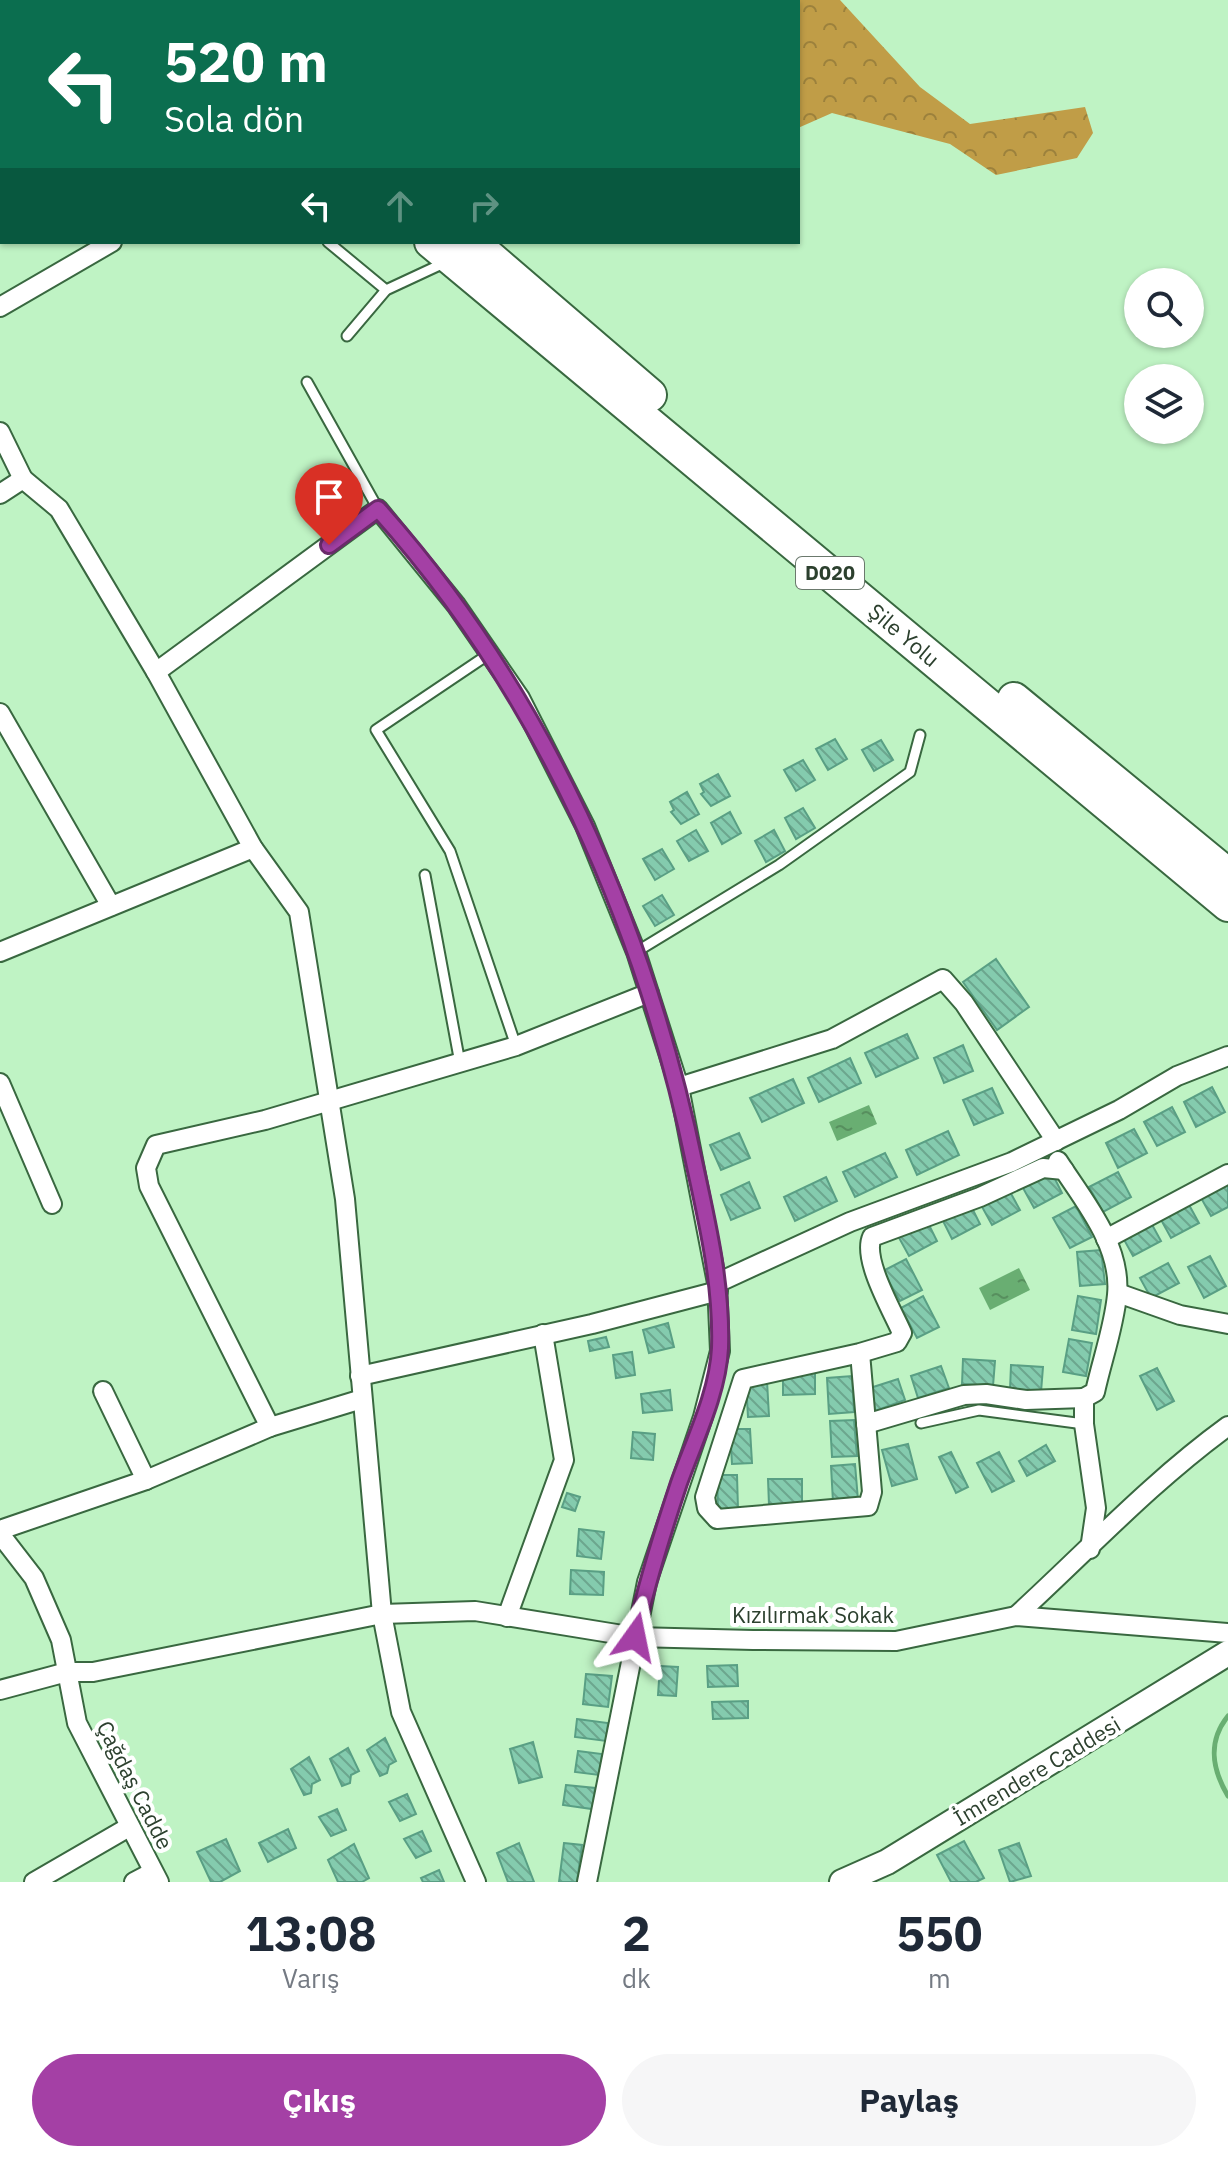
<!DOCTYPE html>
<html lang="tr">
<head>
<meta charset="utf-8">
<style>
	body { margin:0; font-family:"IBM Plex Sans",sans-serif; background:#f6f6f7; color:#1f2937; height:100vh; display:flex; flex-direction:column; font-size:30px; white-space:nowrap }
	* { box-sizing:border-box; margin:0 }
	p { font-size:26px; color:#747a83 }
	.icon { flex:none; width:44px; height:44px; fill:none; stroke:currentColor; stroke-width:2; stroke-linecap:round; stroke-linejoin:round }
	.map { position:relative; height:1882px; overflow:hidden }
	.panel { display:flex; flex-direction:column; background:#fff; flex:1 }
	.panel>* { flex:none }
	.banner { position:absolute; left:0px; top:0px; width:800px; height:244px; box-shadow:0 2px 6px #0004; background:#0b6e4f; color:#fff; overflow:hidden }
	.tools { position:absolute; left:1124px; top:268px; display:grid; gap:16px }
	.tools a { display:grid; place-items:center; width:80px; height:80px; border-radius:50%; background:#fff; box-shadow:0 2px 6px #0004; font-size:40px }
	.pin { position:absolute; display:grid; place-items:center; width:68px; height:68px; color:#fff; margin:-82px -34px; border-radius:50% 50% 50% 0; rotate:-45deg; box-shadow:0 0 8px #0007 }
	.pin .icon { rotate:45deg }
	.me { position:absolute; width:88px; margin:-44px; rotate:12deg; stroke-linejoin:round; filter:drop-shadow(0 0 6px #0008) }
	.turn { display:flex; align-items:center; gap:28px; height:168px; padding:0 32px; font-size:36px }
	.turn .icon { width:104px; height:104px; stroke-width:2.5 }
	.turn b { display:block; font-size:56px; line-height:68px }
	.lanes { display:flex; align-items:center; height:76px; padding:0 32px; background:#0003; justify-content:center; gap:40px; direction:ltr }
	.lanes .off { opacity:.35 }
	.eta { display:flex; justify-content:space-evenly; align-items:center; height:136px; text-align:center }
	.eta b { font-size:48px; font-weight:700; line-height:56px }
	.primary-button { display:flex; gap:16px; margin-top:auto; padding:16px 32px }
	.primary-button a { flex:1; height:92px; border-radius:48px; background:#a440a5; color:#fff; font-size:32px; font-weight:700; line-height:92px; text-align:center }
	.primary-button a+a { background:#f6f6f7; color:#1f2937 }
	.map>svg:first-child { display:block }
	.forest { fill:url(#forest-crowns) }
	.water { fill:url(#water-ripples) }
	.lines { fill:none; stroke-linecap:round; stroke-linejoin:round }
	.stream { stroke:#69ae72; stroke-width:5 }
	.building { fill:url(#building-back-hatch); stroke:#599f84; stroke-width:2 }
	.service-casing { stroke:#396840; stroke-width:13 }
	.minor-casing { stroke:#396840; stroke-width:22 }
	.tertiary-casing { stroke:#396840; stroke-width:28 }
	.trunk-casing { stroke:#396840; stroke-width:36 }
	.service { stroke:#fff; stroke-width:9 }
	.minor { stroke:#fff; stroke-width:18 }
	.tertiary { stroke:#fff; stroke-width:24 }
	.trunk { stroke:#fff; stroke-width:32 }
	.route-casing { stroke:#6b2a6b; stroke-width:20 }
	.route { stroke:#a440a5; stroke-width:14 }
	.labels { text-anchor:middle; stroke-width:8; stroke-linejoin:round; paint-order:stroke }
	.shield { fill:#fff; stroke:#6b796d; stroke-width:2 }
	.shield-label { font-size:20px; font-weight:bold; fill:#2c402e }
	.street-label { font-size:22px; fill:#2c402e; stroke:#fff }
</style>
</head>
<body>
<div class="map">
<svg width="1228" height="1882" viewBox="0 0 1228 1882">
	<defs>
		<pattern id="forest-crowns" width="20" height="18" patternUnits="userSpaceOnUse" patternTransform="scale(2)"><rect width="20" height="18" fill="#c09d47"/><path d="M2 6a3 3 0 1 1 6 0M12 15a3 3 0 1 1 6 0" fill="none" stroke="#9c813c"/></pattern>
		<pattern id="water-ripples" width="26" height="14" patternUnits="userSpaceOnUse" patternTransform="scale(2)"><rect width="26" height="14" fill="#69ae72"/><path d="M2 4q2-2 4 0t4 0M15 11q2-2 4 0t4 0" fill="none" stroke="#578f5e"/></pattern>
		<pattern id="building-back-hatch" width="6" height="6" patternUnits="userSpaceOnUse" patternTransform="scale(2)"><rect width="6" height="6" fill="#84cbae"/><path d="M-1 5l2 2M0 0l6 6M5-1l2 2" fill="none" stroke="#6ca68e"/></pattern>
	</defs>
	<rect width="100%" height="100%" fill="#bff3c4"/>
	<polygon class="forest" points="709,0 840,0 920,87 970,124 1085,107 1093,133 1077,158 996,175 950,144 832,113 798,128 798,2 705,2"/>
	<g class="water">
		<polygon points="869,1105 877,1124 837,1141 829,1122"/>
		<polygon points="1019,1268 1030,1290 990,1310 979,1288"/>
	</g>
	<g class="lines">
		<path class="stream" d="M1228 1716C1207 1742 1212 1769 1228 1796"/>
	</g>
	<g class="building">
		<polygon points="835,739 847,759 828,770 816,749"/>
		<polygon points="881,740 893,760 874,771 862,750"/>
		<polygon points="803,760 815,780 796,791 784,770"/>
		<polygon points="718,774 730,796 711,806 701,794 704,792 700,784"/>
		<polygon points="687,792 699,814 681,824 671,812 674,810 670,802"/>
		<polygon points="803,808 815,828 796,839 785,818"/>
		<polygon points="730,812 741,833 722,844 711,823"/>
		<polygon points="696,830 708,851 689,861 677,841"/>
		<polygon points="774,830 785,851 766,862 755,841"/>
		<polygon points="662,849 674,869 655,880 643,859"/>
		<polygon points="662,895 674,915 655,926 643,906"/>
		<polygon points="996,959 1029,1007 997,1030 963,982"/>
		<polygon points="907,1034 918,1058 876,1077 865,1053"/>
		<polygon points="963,1045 973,1071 944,1083 934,1058"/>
		<polygon points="850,1058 861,1083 819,1102 808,1078"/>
		<polygon points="793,1079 804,1103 762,1122 750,1098"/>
		<polygon points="1212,1087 1225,1112 1196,1127 1184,1102"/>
		<polygon points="992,1088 1003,1113 974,1125 963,1100"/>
		<polygon points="1172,1107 1185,1132 1157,1146 1144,1122"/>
		<polygon points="1134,1129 1147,1153 1118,1168 1106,1143"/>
		<polygon points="948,1131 959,1155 917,1175 906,1150"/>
		<polygon points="739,1133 750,1158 721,1170 710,1145"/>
		<polygon points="885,1153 897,1177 855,1197 843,1172"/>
		<polygon points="1118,1172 1131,1197 1103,1212 1089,1187"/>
		<polygon points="1052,1173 1062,1193 1034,1208 1023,1188"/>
		<polygon points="826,1177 837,1201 795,1221 784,1197"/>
		<polygon points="1228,1181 1228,1207 1211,1216 1200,1196"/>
		<polygon points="749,1182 760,1208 731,1220 721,1195"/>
		<polygon points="1009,1190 1020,1210 992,1225 981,1205"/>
		<polygon points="1188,1203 1199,1223 1171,1238 1160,1218"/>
		<polygon points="970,1204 980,1224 952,1239 942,1219"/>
		<polygon points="1076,1206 1092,1237 1070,1248 1053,1218"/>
		<polygon points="927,1221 937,1241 909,1256 898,1236"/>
		<polygon points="1150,1221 1161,1241 1133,1256 1122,1236"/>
		<polygon points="1101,1250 1105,1284 1080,1286 1077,1252"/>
		<polygon points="1210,1256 1226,1286 1204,1298 1188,1267"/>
		<polygon points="906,1259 922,1290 900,1301 883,1271"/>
		<polygon points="1168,1263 1179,1283 1151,1298 1140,1278"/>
		<polygon points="923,1296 939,1327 917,1338 901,1308"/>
		<polygon points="1078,1296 1101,1300 1096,1334 1072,1330"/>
		<polygon points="668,1323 674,1347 649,1353 643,1330"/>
		<polygon points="606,1337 609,1347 590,1351 588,1341"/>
		<polygon points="1069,1339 1092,1343 1086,1376 1063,1372"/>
		<polygon points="632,1352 635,1375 616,1378 613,1355"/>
		<polygon points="963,1359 995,1361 993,1386 962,1384"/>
		<polygon points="1011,1365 1043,1367 1041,1392 1010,1390"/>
		<polygon points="941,1366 949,1388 918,1398 911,1376"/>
		<polygon points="1157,1368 1174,1401 1157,1410 1140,1376"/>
		<polygon points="815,1372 815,1394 783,1395 783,1373"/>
		<polygon points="852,1376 854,1412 829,1414 827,1378"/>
		<polygon points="898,1379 905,1400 875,1411 867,1389"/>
		<polygon points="767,1381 769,1416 748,1417 746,1382"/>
		<polygon points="670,1390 672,1410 643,1413 641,1394"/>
		<polygon points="854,1420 857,1456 832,1457 830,1421"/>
		<polygon points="730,1429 750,1429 752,1463 732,1464"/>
		<polygon points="633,1432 655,1434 653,1460 631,1458"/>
		<polygon points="908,1444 917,1479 892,1486 882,1450"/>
		<polygon points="1046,1445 1055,1461 1027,1476 1019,1461"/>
		<polygon points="951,1452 968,1487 956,1493 939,1457"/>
		<polygon points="999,1452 1014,1481 992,1492 977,1463"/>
		<polygon points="855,1464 858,1500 833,1502 831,1466"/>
		<polygon points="717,1475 737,1475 738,1509 718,1510"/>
		<polygon points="768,1479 802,1479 802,1505 769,1505"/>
		<polygon points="567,1493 580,1497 575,1511 562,1507"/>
		<polygon points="579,1529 604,1532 601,1559 577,1556"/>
		<polygon points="571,1570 604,1572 603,1595 570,1594"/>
		<polygon points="737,1665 738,1686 708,1687 707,1666"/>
		<polygon points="660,1666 678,1667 676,1696 658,1695"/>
		<polygon points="586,1674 612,1676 608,1707 583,1704"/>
		<polygon points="748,1701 748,1718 713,1719 712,1702"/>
		<polygon points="577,1719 608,1723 606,1741 575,1737"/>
		<polygon points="385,1738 396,1761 389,1765 387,1773 380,1776 367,1750"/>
		<polygon points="533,1742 542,1777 519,1783 510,1749"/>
		<polygon points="348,1748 359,1771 351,1775 350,1783 342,1786 330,1759"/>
		<polygon points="578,1751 602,1754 599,1775 575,1772"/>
		<polygon points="309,1757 320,1780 312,1784 311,1793 304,1795 291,1769"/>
		<polygon points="566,1785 595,1788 592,1809 563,1805"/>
		<polygon points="407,1794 416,1814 400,1821 389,1802"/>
		<polygon points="337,1809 346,1830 331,1836 319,1817"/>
		<polygon points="288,1829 296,1848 268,1862 259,1843"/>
		<polygon points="422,1831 431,1851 416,1858 404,1839"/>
		<polygon points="226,1839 240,1871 220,1882 211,1882 197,1852"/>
		<polygon points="964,1841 984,1878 976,1882 951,1882 937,1855"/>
		<polygon points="519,1843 534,1882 508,1882 497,1853"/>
		<polygon points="564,1843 582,1845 577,1882 559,1882"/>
		<polygon points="1019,1843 1031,1876 1010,1882 999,1850"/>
		<polygon points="354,1844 369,1878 362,1882 338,1882 328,1860"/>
		<polygon points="439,1870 444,1882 423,1882 421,1878"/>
	</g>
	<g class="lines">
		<g class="service-casing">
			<g id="service">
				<polyline points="328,242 386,290"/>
				<polyline points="347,336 386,290 444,263"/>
				<polyline points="307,382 378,509"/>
				<polyline points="489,654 376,730 450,851 516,1046"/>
				<polyline points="425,875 460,1063"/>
				<polyline points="636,952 779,865 910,772 920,735"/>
				<polyline points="921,1423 979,1410 1084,1424"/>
			</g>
		</g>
		<g class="minor-casing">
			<g id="minor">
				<polyline points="0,31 2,34"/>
				<polyline points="0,307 112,242"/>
				<polyline points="0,432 23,479"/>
				<polyline points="0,494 23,479 59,509 156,672 253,848 299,912 345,1199 382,1614 401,1712 476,1882"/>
				<polyline points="156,672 378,509 456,605 520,698 585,826 636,952 679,1087 717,1283 720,1351 703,1417 647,1582 587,1882"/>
				<polyline points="0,713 111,906"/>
				<polyline points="0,952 253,848"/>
				<polyline points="0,1083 52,1204"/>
				<polyline points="679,1087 832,1039 943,979 964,1003 1056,1141"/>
				<path d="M1058 1161C1083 1200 1122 1245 1117 1295 1114 1327 1102 1360 1095 1392L1084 1398V1424L1096 1508 1090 1549"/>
				<polyline points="1106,1239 1228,1174"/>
				<polyline points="717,1283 850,1222 1012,1162 1119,1110 1177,1076 1228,1056"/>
				<polyline points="1118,1293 1180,1315 1228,1324"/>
				<path d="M860 1353 743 1379 705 1497 707 1508 717 1519 868 1506 872 1492 860 1353 897 1342 902 1333C892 1310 862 1259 872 1237L980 1197 1043 1168 1064 1170"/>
				<polyline points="360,1376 592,1324 718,1291"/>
				<polyline points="103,1391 146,1480"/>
				<polyline points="866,1424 964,1395 986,1394 1026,1400 1084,1398"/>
				<polyline points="270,1427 149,1186 146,1168 156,1145 265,1120 516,1046 649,993"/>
				<polyline points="0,1530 146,1480 270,1427 362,1399"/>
				<polyline points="0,1534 34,1578 61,1640 77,1723 159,1882"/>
				<path d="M1016 1616C1086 1552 1151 1482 1228 1426"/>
				<polyline points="507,1617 564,1460 543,1334"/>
				<polyline points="0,1690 67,1672 93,1672 382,1614 475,1611 635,1637 753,1640 896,1641 1016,1616 1228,1633"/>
				<polyline points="34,1882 129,1827"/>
				<polyline points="134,1882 153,1872"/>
			</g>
		</g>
		<g class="tertiary-casing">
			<polyline id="tertiary" points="842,1882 887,1862 1228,1653"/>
		</g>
		<g class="trunk-casing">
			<g id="trunk">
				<polyline points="144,0 147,2"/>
				<polyline points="192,0 194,2"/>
				<polyline points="431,242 1228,905"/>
				<polyline points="472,242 650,395"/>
				<polyline points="1014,699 1228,875"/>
			</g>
		</g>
		<use href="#service" class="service"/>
		<use href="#minor" class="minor"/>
		<use href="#tertiary" class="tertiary"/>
		<use href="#trunk" class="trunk"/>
	</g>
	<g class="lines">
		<g class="route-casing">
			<path id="route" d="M329 545 378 509C543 693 645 925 695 1166 708 1225 722 1286 720 1348 718 1393 694 1441 679 1483 662 1534 646 1584 635 1637"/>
		</g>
		<use href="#route" class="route"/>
	</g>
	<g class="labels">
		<rect class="shield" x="796" y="557" width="68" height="32" rx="6"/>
		<g class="shield-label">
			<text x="830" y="580">D020</text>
		</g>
		<g class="street-label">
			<text transform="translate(904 635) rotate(40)" y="8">Şile Yolu</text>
			<text x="813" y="1623">Kızılırmak Sokak</text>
			<text transform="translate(1037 1771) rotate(-31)" y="8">İmrendere Caddesi</text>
			<text transform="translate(135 1785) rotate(63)" y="8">Çağdaş Cadde</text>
		</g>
	</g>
</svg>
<div class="tools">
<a><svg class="icon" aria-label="search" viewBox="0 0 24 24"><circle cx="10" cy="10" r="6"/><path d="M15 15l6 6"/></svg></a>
<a><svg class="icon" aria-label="layers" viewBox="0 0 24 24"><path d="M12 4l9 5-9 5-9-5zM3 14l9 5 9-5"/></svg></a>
</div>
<div class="pin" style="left:329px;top:545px;background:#d93025"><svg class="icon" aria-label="arrive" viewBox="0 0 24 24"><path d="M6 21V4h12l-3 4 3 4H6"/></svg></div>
<svg class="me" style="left:635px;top:1637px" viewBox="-20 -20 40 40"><path d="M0-17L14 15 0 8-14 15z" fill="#a440a5" stroke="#fff" stroke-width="4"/></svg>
<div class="banner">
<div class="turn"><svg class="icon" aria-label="left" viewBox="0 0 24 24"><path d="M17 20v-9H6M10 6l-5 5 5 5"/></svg><div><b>520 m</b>Sola dön</div></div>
<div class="lanes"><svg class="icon" aria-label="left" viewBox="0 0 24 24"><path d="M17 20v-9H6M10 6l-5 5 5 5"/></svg><svg class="icon off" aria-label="ahead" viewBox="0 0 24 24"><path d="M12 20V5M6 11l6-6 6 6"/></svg><svg class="icon off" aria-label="right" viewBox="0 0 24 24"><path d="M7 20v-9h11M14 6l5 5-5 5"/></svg></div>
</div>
</div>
<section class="panel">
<div class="eta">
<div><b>13:08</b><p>Varış</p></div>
<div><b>2</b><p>dk</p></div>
<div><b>550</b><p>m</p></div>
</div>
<div class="primary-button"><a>Çıkış</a><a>Paylaş</a></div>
</section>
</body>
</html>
